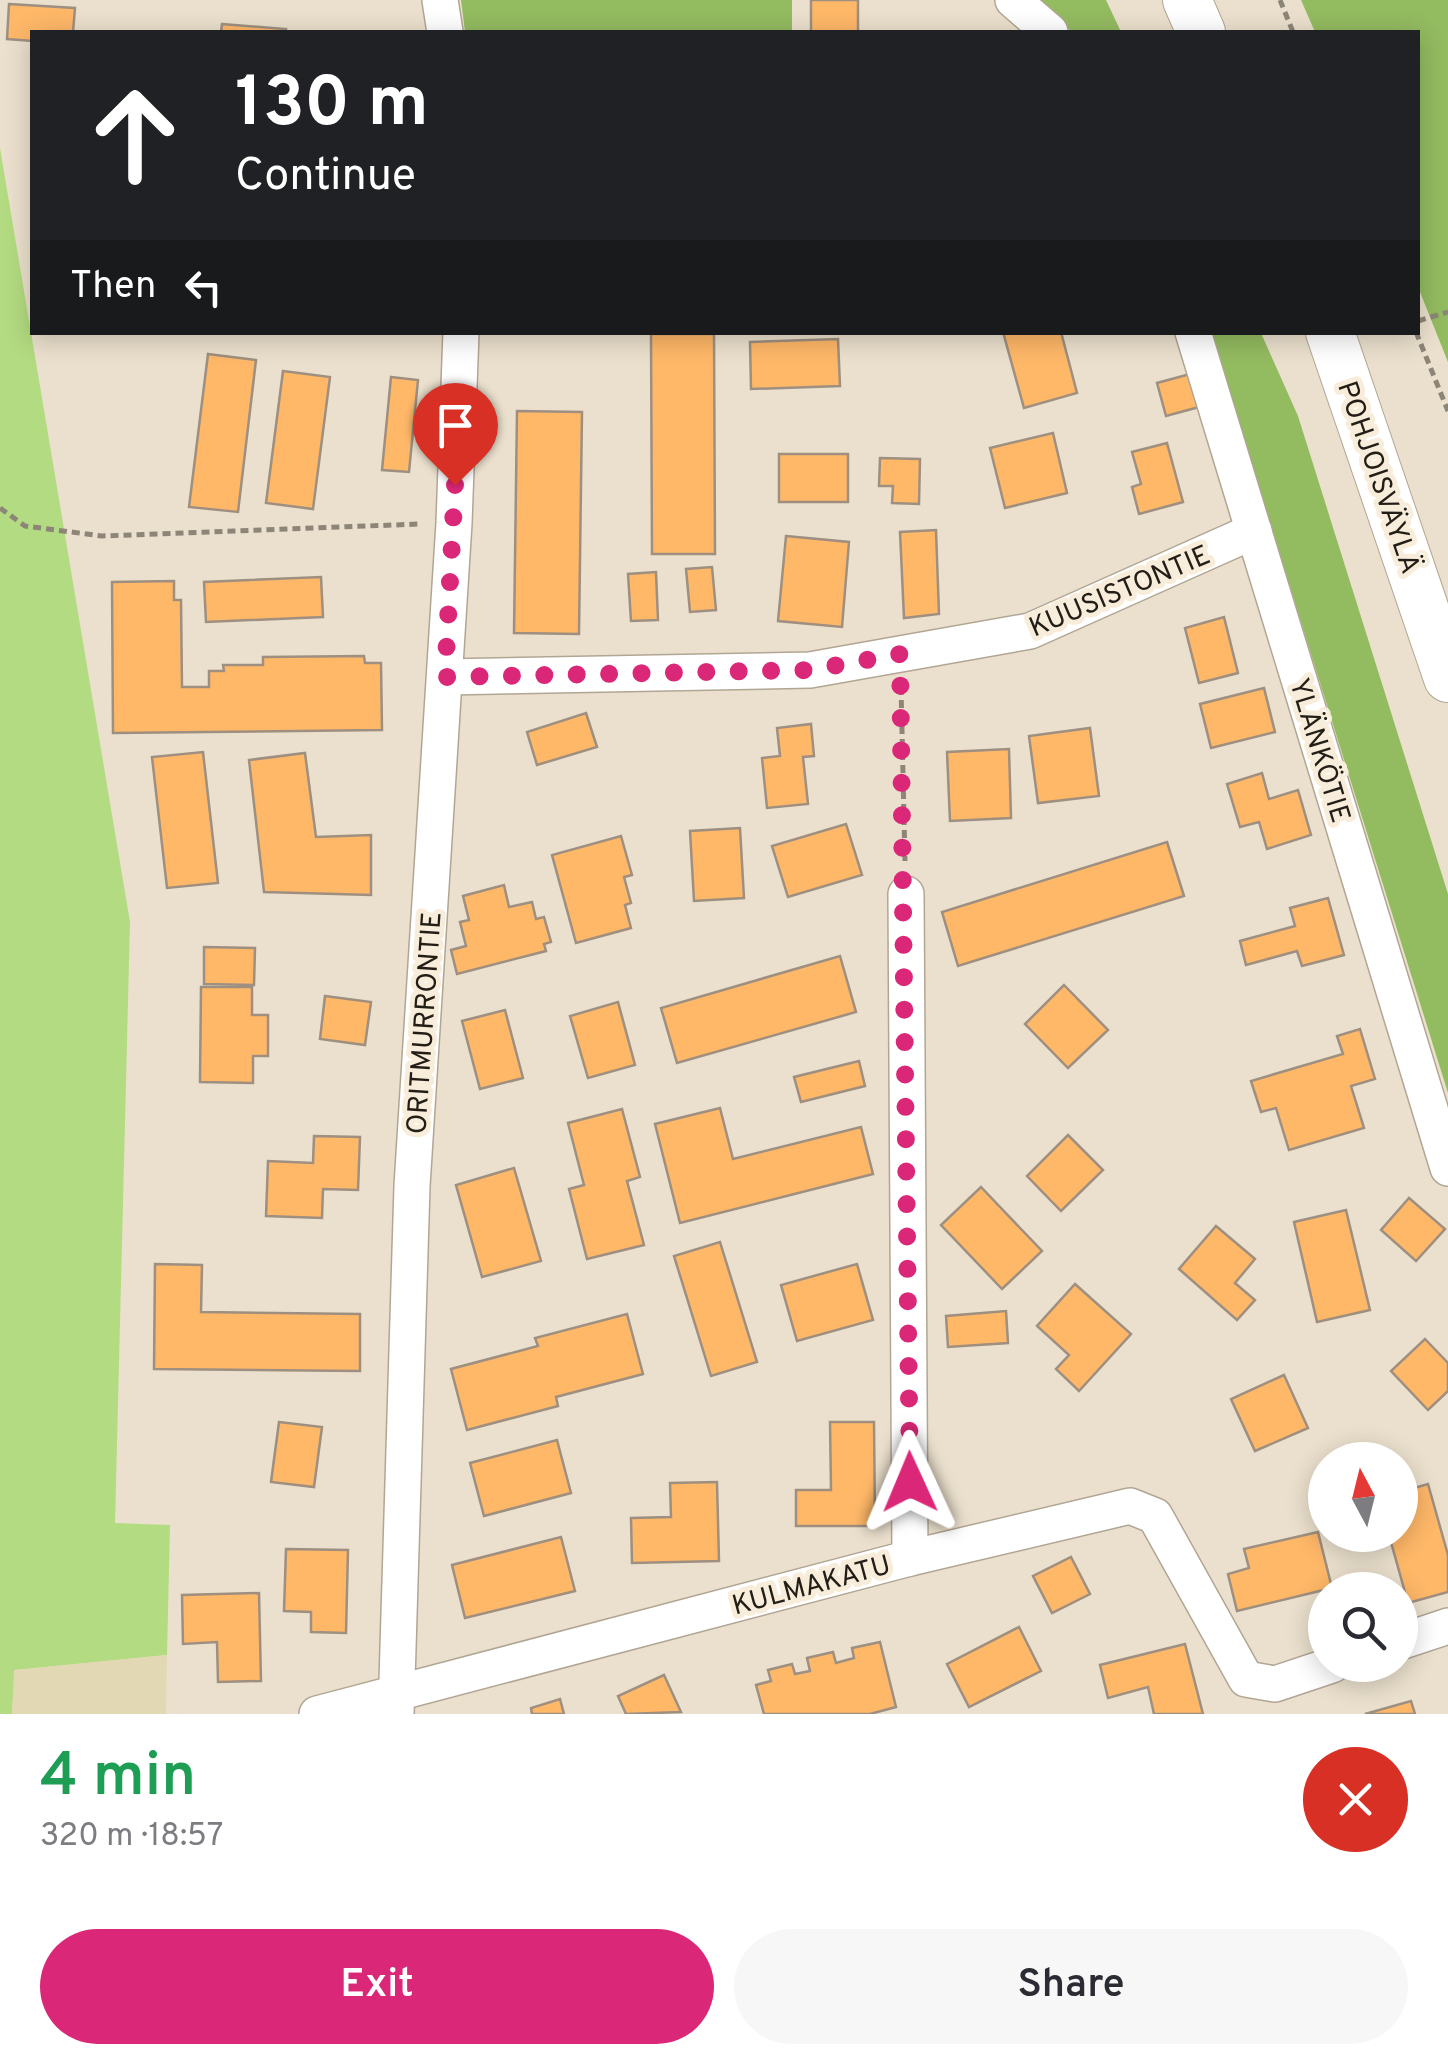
<!DOCTYPE html>
<html lang="en">
<head>
<meta charset="utf-8">
<style>
	body { margin:0; font-family:Overpass,sans-serif; background:#f7f7f7; color:#2b2b33; height:100vh; display:flex; flex-direction:column; font-size:38px; white-space:nowrap }
	* { box-sizing:border-box; margin:0 }
	p { font-size:32px; color:#7c7c81 }
	.icon { flex:none; width:55px; height:55px; fill:none; stroke:currentColor; stroke-width:2; stroke-linecap:round; stroke-linejoin:round }
	.map { position:relative; height:1714px; overflow:hidden }
	.panel { display:flex; flex-direction:column; background:#fff; flex:1 }
	.panel>* { flex:none }
	.banner { position:absolute; left:30px; top:30px; width:1390px; height:305px; border-radius:0px; box-shadow:0 5px 25px #0003; background:#202124; color:#fff; overflow:hidden }
	.needle { width:65px; rotate:353deg }
	.tools { position:absolute; left:1308px; top:1442px; display:grid; gap:20px }
	.tools a { display:grid; place-items:center; width:110px; height:110px; border-radius:50%; background:#fff; box-shadow:0 5px 25px #0003; font-size:50px }
	.pin { position:absolute; display:grid; place-items:center; width:85px; height:85px; color:#fff; margin:-102px -42px; border-radius:50% 50% 50% 0; rotate:-45deg; box-shadow:0 0 10px #0007 }
	.pin .icon { rotate:45deg }
	.me { position:absolute; width:110px; margin:-55px; rotate:359deg; stroke-linejoin:round; filter:drop-shadow(0 0 8px #0008) }
	.turn { display:flex; align-items:center; gap:35px; height:210px; padding:0 40px; font-size:45px }
	.turn .icon { width:130px; height:130px; stroke-width:2.5 }
	.turn b { display:block; font-size:70px; line-height:85px }
	.then { display:flex; align-items:center; height:95px; padding:0 40px; background:#0003; gap:20px; font-size:38px }
	.round { display:grid; place-items:center; flex:none; width:105px; height:105px; border-radius:52px; background:#f7f7f7 }
	.overview { display:flex; align-items:center; justify-content:space-between; height:170px; padding:0 40px }
	h1 { font-size:60px; font-weight:600; line-height:75px; color:#1e9e55 }
	.action { display:flex; gap:20px; margin-top:auto; padding:20px 40px }
	.action a { flex:1; height:115px; border-radius:60px; background:#db2777; color:#fff; font-size:40px; font-weight:600; line-height:115px; text-align:center }
	.action a+a { background:#f7f7f7; color:#2b2b33 }
	.map>svg:first-child { display:block }
	.green { fill:#b3db81 }
	.forest { fill:#93bb60 }
	.sand { fill:#e2d8b3 }
	.building { fill:#ffb868; stroke:#9e8f80; stroke-width:2.5 }
	.lines { fill:none; stroke-linecap:round; stroke-linejoin:round }
	.street-casing { stroke:#b1a694; stroke-width:38 }
	.secondary-casing { stroke:#b1a694; stroke-width:50 }
	.path { stroke:#8d8578; stroke-width:5; stroke-dasharray:8 5; stroke-linecap:butt }
	.street { stroke:#fff; stroke-width:35 }
	.secondary { stroke:#fff; stroke-width:48 }
	.route { stroke:#db2777; stroke-width:18; stroke-dasharray:0 32.4 }
	.labels { text-anchor:middle; stroke-width:10; stroke-linejoin:round; paint-order:stroke }
	.street-label { font-size:28px; fill:#221e17; stroke:#f8edda }
</style>
</head>
<body>
<div class="map">
<svg width="1448" height="1714" viewBox="0 0 1448 1714">
	<rect width="100%" height="100%" fill="#ebe0cd"/>
	<polygon class="green" points="0,148 130,922 115,1523 170,1525 167,1655 15,1670 12,1714 0,1714"/>
	<g class="forest">
		<polygon points="461,0 792,0 792,32 465,32"/>
		<polygon points="1035,0 1106,0 1121,32 1072,32"/>
		<polygon points="1301,0 1448,0 1448,362 1418,287 1418,32 1315,32"/>
		<polygon points="1211,333 1261,333 1298,416 1448,894 1448,1093"/>
	</g>
	<polygon class="sand" points="167,1655 166,1714 12,1714 14,1670"/>
	<g class="building">
		<rect x="811" y="0" width="47" height="32"/>
		<polygon points="9,4 75,8 73,32 32,32 32,41 7,39"/>
		<polygon points="222,24 286,29 285,32 221,32"/>
		<polygon points="1003,332 1061,332 1077,393 1024,408"/>
		<polygon points="651,334 714,334 715,554 652,554"/>
		<polygon points="838,339 840,386 751,389 750,342"/>
		<polygon points="208,354 256,360 238,512 189,507"/>
		<polygon points="283,371 330,377 313,509 266,503"/>
		<polygon points="1190,374 1199,407 1166,416 1157,383"/>
		<polygon points="391,377 418,380 409,472 382,470"/>
		<polygon points="517,411 582,412 579,634 514,633"/>
		<polygon points="1053,433 1067,493 1005,508 990,448"/>
		<polygon points="1167,443 1183,502 1139,514 1132,487 1141,484 1132,452"/>
		<rect x="779" y="454" width="69" height="48"/>
		<polygon points="880,458 920,459 919,504 892,503 893,486 879,486"/>
		<polygon points="936,530 939,614 904,618 900,532"/>
		<polygon points="786,536 849,542 842,627 778,621"/>
		<polygon points="712,567 716,610 690,612 686,569"/>
		<polygon points="656,572 658,620 631,621 628,574"/>
		<polygon points="321,577 323,617 206,622 204,582"/>
		<polygon points="174,581 174,600 181,600 182,687 209,687 209,671 224,671 223,665 263,665 263,657 364,656 365,663 381,663 382,730 113,733 112,582"/>
		<polygon points="1224,617 1238,673 1199,683 1185,628"/>
		<polygon points="1264,688 1275,732 1211,748 1200,704"/>
		<polygon points="586,713 597,747 537,765 527,732"/>
		<polygon points="811,724 814,756 803,757 808,804 767,808 762,758 780,756 777,728"/>
		<polygon points="1090,728 1099,796 1038,803 1029,736"/>
		<polygon points="1009,749 1011,818 950,821 947,752"/>
		<polygon points="203,752 218,883 167,888 152,757"/>
		<polygon points="305,753 316,837 371,835 371,895 264,892 249,760"/>
		<polygon points="1262,773 1269,799 1298,790 1311,835 1267,849 1259,822 1240,827 1227,784"/>
		<polygon points="846,824 862,875 788,897 772,846"/>
		<polygon points="740,828 744,898 694,901 690,831"/>
		<polygon points="621,836 632,875 624,877 631,903 625,905 631,928 576,943 552,855"/>
		<polygon points="1167,842 1184,896 958,966 942,912"/>
		<polygon points="504,885 509,907 532,902 536,919 544,917 551,942 544,944 546,951 457,974 451,950 466,946 460,922 469,920 463,896"/>
		<polygon points="1328,898 1344,955 1302,966 1297,951 1246,965 1240,941 1295,926 1290,908"/>
		<polygon points="204,947 255,948 254,985 204,984"/>
		<polygon points="840,956 856,1012 677,1063 661,1008"/>
		<polygon points="1064,985 1108,1030 1068,1068 1025,1024"/>
		<polygon points="201,987 252,987 252,1015 268,1015 268,1056 253,1056 253,1083 200,1082"/>
		<polygon points="325,996 371,1002 365,1045 320,1039"/>
		<polygon points="618,1002 635,1065 588,1078 570,1016"/>
		<polygon points="505,1010 523,1078 480,1089 462,1021"/>
		<polygon points="1360,1029 1375,1079 1351,1086 1364,1128 1289,1150 1276,1108 1261,1112 1251,1081 1343,1054 1337,1036"/>
		<polygon points="859,1061 865,1086 801,1102 794,1077"/>
		<polygon points="720,1108 733,1159 861,1127 873,1174 680,1223 655,1124"/>
		<polygon points="622,1109 640,1177 627,1181 644,1245 587,1259 569,1189 584,1185 568,1123"/>
		<polygon points="1068,1135 1103,1170 1061,1211 1027,1176"/>
		<polygon points="314,1136 360,1137 358,1190 323,1189 322,1218 266,1216 268,1161 313,1163"/>
		<polygon points="514,1168 541,1261 482,1277 456,1185"/>
		<polygon points="981,1187 1042,1251 1002,1289 941,1225"/>
		<polygon points="1409,1198 1445,1229 1416,1261 1381,1230"/>
		<polygon points="1346,1210 1370,1310 1317,1322 1294,1222"/>
		<polygon points="1216,1226 1255,1259 1235,1283 1255,1300 1237,1320 1179,1269"/>
		<polygon points="720,1242 757,1362 711,1376 674,1256"/>
		<polygon points="155,1264 202,1265 201,1312 360,1314 360,1371 154,1369"/>
		<polygon points="857,1264 873,1320 797,1341 781,1285"/>
		<polygon points="1075,1284 1131,1334 1079,1391 1056,1369 1069,1355 1037,1326"/>
		<polygon points="1006,1311 1008,1343 948,1347 946,1316"/>
		<polygon points="627,1314 643,1374 556,1397 558,1406 467,1430 451,1369 538,1346 535,1338"/>
		<polygon points="1425,1339 1448,1363 1448,1391 1428,1410 1391,1371"/>
		<polygon points="1284,1375 1308,1428 1255,1451 1231,1399"/>
		<polygon points="279,1422 322,1427 314,1487 271,1482"/>
		<polygon points="830,1422 874,1422 875,1526 796,1526 796,1490 831,1490"/>
		<polygon points="557,1440 571,1493 484,1516 470,1463"/>
		<polygon points="717,1482 719,1561 632,1563 631,1518 671,1517 670,1483"/>
		<polygon points="1428,1484 1448,1555 1448,1592 1408,1603 1389,1535 1400,1535 1400,1492"/>
		<polygon points="1318,1532 1332,1588 1237,1611 1228,1574 1249,1568 1244,1549"/>
		<polygon points="561,1537 575,1591 465,1618 452,1565"/>
		<polygon points="286,1549 348,1550 346,1633 311,1632 311,1612 284,1611"/>
		<polygon points="1071,1557 1090,1594 1052,1613 1033,1576"/>
		<polygon points="259,1593 261,1681 218,1682 217,1642 183,1644 182,1595"/>
		<polygon points="1019,1627 1041,1671 969,1707 947,1664"/>
		<polygon points="880,1642 896,1707 870,1714 764,1714 756,1685 771,1681 768,1670 792,1664 795,1674 810,1671 807,1658 833,1652 836,1663 854,1658 852,1648"/>
		<polygon points="1185,1644 1203,1714 1154,1714 1148,1687 1108,1698 1100,1665"/>
		<polygon points="664,1675 681,1712 626,1714 618,1696"/>
		<polygon points="560,1699 564,1714 532,1714 531,1708"/>
		<polygon points="1411,1701 1415,1714 1365,1714"/>
	</g>
	<g class="lines">
		<g class="street-casing">
			<g id="street">
				<polyline points="440,0 445,32"/>
				<polyline points="1013,0 1050,32"/>
				<polyline points="1193,332 1448,1168"/>
				<polyline points="445,677 810,670 1030,631 1254,531"/>
				<polyline points="906,894 910,1558"/>
				<polyline points="1400,1642 1448,1626"/>
				<polyline points="317,1714 910,1558 1130,1506 1155,1516 1246,1679 1275,1684 1332,1665"/>
				<polyline points="396,1714 412,1186 454,523 461,332"/>
			</g>
		</g>
		<g class="secondary-casing">
			<g id="secondary">
				<polyline points="1187,0 1201,32"/>
				<polyline points="1330,332 1448,678"/>
			</g>
		</g>
		<g class="path">
			<polyline points="1280,0 1293,32"/>
			<polyline points="1418,321 1448,312"/>
			<polyline points="1416,332 1448,411"/>
			<polyline points="0,508 25,526 102,536 420,524"/>
			<polyline points="901,687 905,861"/>
		</g>
		<use href="#street" class="street"/>
		<use href="#secondary" class="secondary"/>
	</g>
	<g class="lines">
		<polyline class="route" points="455,485 445,677 810,670 900,654 910,1482"/>
	</g>
	<g class="labels">
		<g class="street-label">
			<text transform="translate(1380 477) rotate(71)" y="10">POHJOISVÄYLÄ</text>
			<text transform="translate(1119 590) rotate(-23)" y="10">KUUSISTONTIE</text>
			<text transform="translate(1321 750) rotate(73)" y="10">YLÄNKÖTIE</text>
			<text transform="translate(423 1023) rotate(-86)" y="10">ORITMURRONTIE</text>
			<text transform="translate(811 1584) rotate(-15)" y="10">KULMAKATU</text>
		</g>
	</g>
</svg>
<div class="tools">
<a><svg class="needle" viewBox="-14 -14 28 28"><path d="M0-13l5 13h-10z" fill="#e53935"/><path d="M0 13l5-13h-10z" fill="#7c7c81"/></svg></a>
<a><svg class="icon" aria-label="search" viewBox="0 0 24 24"><circle cx="10" cy="10" r="6"/><path d="M15 15l6 6"/></svg></a>
</div>
<div class="pin" style="left:455px;top:485px;background:#d93025"><svg class="icon" aria-label="arrive" viewBox="0 0 24 24"><path d="M6 21V4h12l-3 4 3 4H6"/></svg></div>
<svg class="me" style="left:910px;top:1482px" viewBox="-20 -20 40 40"><path d="M0-17L14 15 0 8-14 15z" fill="#db2777" stroke="#fff" stroke-width="4"/></svg>
<div class="banner">
<div class="turn"><svg class="icon" aria-label="ahead" viewBox="0 0 24 24"><path d="M12 20V5M6 11l6-6 6 6"/></svg><div><b>130 m</b>Continue</div></div>
<div class="then">Then<svg class="icon" aria-label="left" viewBox="0 0 24 24"><path d="M17 20v-9H6M10 6l-5 5 5 5"/></svg></div>
</div>
</div>
<section class="panel">
<div class="overview"><div><h1>4 min</h1><p>320 m · 18:57</p></div><a class="round" style="background:#d93025;color:#fff"><svg class="icon" aria-label="close" viewBox="0 0 24 24"><path d="M6 6l12 12M18 6L6 18"/></svg></a></div>
<div class="action"><a>Exit</a><a>Share</a></div>
</section>
</body>
</html>
